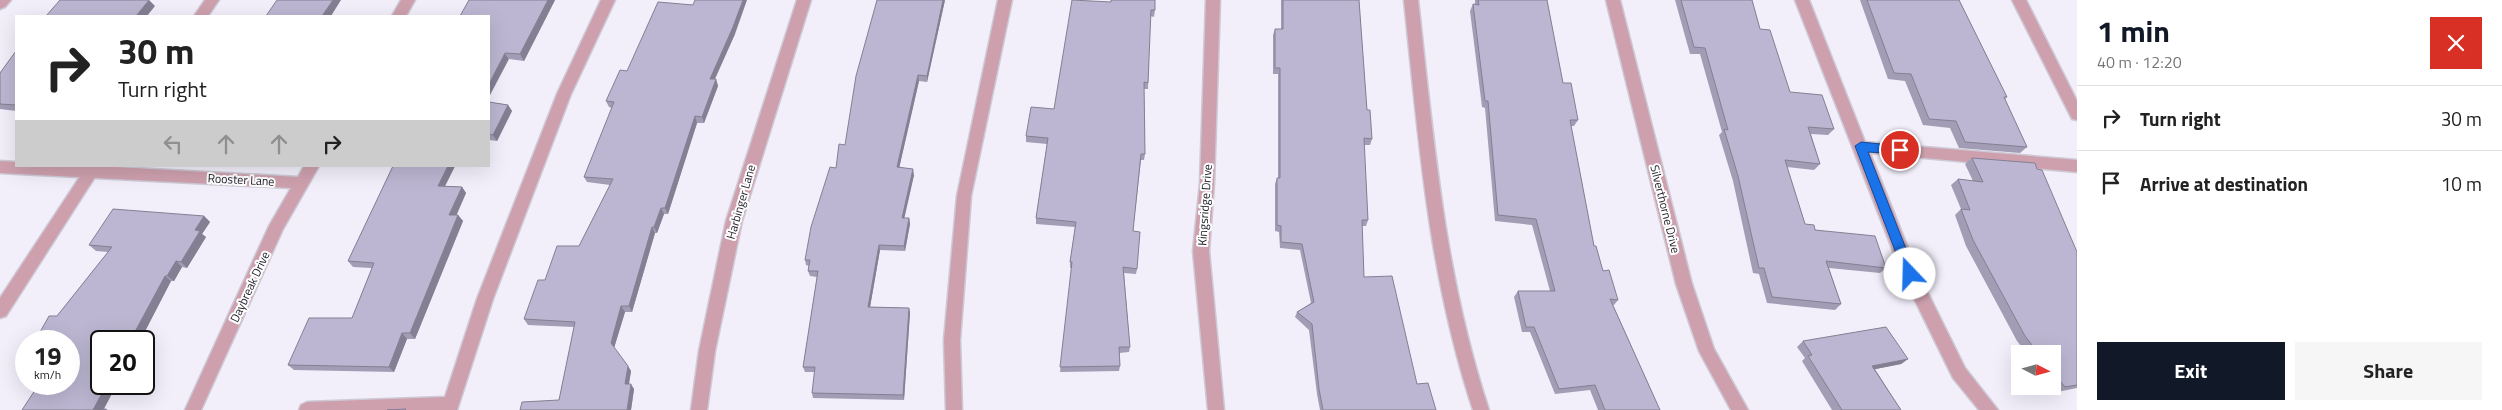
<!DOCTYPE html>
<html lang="en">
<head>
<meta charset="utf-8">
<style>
	body { margin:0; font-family:"Titillium Web",sans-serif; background:#f6f6f6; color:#222; height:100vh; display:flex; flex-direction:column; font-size:19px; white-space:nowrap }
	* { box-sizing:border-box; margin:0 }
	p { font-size:16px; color:#767676 }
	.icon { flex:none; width:28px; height:28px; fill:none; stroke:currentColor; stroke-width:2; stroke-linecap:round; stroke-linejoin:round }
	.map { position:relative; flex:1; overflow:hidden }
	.side { display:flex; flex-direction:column; background:#fff; width:425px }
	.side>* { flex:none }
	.banner { position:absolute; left:15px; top:15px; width:475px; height:152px; border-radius:0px; box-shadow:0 5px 20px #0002; background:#fff; color:#222; overflow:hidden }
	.needle { width:32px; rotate:96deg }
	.buttons { position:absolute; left:2011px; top:345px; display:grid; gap:10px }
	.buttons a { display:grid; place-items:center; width:50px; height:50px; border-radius:0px; background:#fff; box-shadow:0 5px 20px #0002; font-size:25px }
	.speed { position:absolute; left:15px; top:330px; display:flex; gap:10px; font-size:25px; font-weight:700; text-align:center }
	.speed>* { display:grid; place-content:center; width:65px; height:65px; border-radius:50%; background:#fff; box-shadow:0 5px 20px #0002; line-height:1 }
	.speed small { font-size:12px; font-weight:400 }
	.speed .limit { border:2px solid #111; border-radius:8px; background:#fff; color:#111 }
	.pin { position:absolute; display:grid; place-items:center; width:42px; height:42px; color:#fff; margin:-21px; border:2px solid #fff; border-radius:50%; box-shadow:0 1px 5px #0007 }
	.me { position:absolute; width:55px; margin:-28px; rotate:339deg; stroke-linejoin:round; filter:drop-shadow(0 0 4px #0008) }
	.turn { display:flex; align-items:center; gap:18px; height:105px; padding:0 20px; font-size:22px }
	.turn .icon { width:65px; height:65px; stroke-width:2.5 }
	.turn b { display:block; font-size:35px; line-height:42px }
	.lanes { display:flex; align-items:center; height:48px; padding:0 20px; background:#0003; justify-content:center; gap:25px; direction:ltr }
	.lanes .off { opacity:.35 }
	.round { display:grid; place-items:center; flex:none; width:52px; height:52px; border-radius:0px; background:#f6f6f6 }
	.head { display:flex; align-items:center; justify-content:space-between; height:85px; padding:0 20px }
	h1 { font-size:30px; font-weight:700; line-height:38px; color:#111827 }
	.button { display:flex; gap:10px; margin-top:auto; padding:10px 20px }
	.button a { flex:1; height:58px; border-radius:0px; background:#111827; color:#fff; font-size:20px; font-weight:700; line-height:58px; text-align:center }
	.button a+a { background:#f6f6f6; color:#222 }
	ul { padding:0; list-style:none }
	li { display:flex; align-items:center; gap:15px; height:65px; padding:0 20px; border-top:1px solid #e0e0e0 }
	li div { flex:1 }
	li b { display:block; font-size:19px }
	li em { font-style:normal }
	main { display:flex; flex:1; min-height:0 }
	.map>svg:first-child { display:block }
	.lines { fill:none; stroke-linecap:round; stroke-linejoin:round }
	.service-casing { stroke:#cdcad6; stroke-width:3 }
	.minor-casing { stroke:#cdcad6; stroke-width:3 }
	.service { fill:#cea0ae; fill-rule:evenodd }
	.minor { fill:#cea0ae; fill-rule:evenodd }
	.wall { fill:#a29db5 }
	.shaded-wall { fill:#847f93 }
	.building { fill:#bcb6d2; stroke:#847f93 }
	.route { fill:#1a73e8; stroke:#114b97 }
	.labels { text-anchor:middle; stroke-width:4; stroke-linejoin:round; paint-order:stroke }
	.street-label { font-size:12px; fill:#24222d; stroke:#fff }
</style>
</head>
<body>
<main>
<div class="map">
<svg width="2077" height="410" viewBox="0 0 2077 410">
	<rect width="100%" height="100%" fill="#f2effb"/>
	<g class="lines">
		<g class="service-casing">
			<g id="service">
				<polygon points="205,0 219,0 208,16 194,16"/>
				<polygon points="601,0 615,0 571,94 493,299 457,410 299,410 301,405 307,402 445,397 477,299 557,94"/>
				<polygon points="998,0 1012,0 971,196 960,340 962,410 946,410 944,340 957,196"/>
				<path d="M1404 0H1418C1434 142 1444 274 1489 410H1473C1428 273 1419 142 1404 0Z"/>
				<polygon points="1795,0 1809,0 1865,142 2077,160 2077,172 1870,153 1918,273 1965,368 1998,410 1979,410 1953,378 1902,274"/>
				<polygon points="87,166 102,166 6,316 0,318 0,298"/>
			</g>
		</g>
		<g class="minor-casing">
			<g id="minor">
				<polygon points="0,0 11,0 5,7 0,9"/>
				<polygon points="401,0 415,0 406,16 392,16"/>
				<polygon points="797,0 811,0 742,221 715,351 707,410 691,410 699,351 726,221"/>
				<polygon points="1206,0 1220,0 1214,184 1209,251 1224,410 1208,410 1193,251 1200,184"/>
				<polygon points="1606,0 1620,0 1692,284 1714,349 1748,410 1731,410 1699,351 1676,284"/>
				<polygon points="2012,0 2026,0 2077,101 2077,120 2072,119"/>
				<polygon points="0,161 16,162 16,166 97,166 298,177 304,166 319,166 283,229 201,410 185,410 269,226 291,188 0,173"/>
			</g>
		</g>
		<use href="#service" class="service"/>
		<use href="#minor" class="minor"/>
	</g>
	<g class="wall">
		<polygon points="469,0 555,0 524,61 509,59"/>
		<polygon points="945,0 927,82 919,81 899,168 914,175 904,218 909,218 910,224 905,251 880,250 870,307 909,308 910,313 904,400 813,398 812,393 815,372 805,372 803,367 817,277 810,276 808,271 809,266 806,265 805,260 845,145"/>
		<polygon points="1281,0 1359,0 1367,110 1372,139 1370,145 1364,145 1368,220 1366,226 1362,226 1364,277 1417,384 1436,410 1320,410 1317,394 1309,330 1295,317 1297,312 1311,303 1300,250 1280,248 1279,232 1275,231 1275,184 1277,178 1278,178 1278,74 1273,74 1273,35 1275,29 1281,29"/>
		<polygon points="1475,0 1547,0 1563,83 1578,120 1574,126 1571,126 1594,246 1603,271 1618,300 1614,305 1613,305 1660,410 1598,410 1590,390 1555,394 1530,332 1522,332 1514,297 1518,291 1550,291 1532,225 1495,221 1485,108 1482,107 1470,11 1473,4 1475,5"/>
		<polygon points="1675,0 1752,0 1760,29 1790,92 1834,129 1828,135 1811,134 1820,164 1814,170 1787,167 1805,224 1886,268 1880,273 1829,268 1841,304 1835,310 1767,303 1759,274 1753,273 1733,181 1719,135 1722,132 1700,54 1690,54"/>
		<polygon points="1860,0 1959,0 2007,97 2005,99 2027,147 2020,153 1959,148 1950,128 1923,125 1905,81 1888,79"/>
		<polygon points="1111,2 1155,10 1154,17 1150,16 1148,89 1144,89 1145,154 1144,160 1141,160 1133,231 1137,269 1136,274 1124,273 1130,347 1129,352 1119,353 1120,366 1119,371 1060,372 1072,268 1070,268 1070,262 1075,227 1036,224 1036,218 1047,144 1026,142 1026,136 1054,109"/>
		<polygon points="735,34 715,79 716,79 718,86 704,123 697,123 668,214 664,214 657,233 655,233 632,312 625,312 614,348 631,371 629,384 634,389 631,410 520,410 559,400 574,327 528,325 524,319 545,280 579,246 610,185 587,182 584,177 612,108 609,107 606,101 627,71"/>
		<polygon points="16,51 16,111 0,109 0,73"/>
		<polygon points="489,102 508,105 512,111 497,141 489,140"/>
		<polygon points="1972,158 2077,252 2077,388 2057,392 2052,386 2052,354 2027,354 2017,341 1966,246 1955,215 1961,209 1951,185 1958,179 1973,181 1965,164"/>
		<polygon points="393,166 455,166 445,186 462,187 466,193 456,215 458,215 463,221 415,339 407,339 394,372 294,370 288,365 352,318 372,268 353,267 348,261"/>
		<polygon points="204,216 210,222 202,234 206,237 187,268 182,267 174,281 171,281 140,341 101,341 101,384 117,384 104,409 106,409 108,410 22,410 69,384 57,316 108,252 96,251 89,245"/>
		<polygon points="1803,341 1908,359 1901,364 1875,369 1901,410 1832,410 1802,361 1805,358 1797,347"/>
	</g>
	<g class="shaded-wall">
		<polygon points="149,0 155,6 147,16 136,16"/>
		<polygon points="333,0 341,0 331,16 322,16"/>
		<polygon points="548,0 555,0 524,61 520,54"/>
		<polygon points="743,0 747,0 735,34 712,85 710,79"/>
		<polygon points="943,0 945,0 927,82 927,76"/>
		<polygon points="505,53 509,59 489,97 489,84"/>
		<polygon points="918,75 919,81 898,173 897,167"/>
		<polygon points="716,79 718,86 704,123 702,117"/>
		<polygon points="508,105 512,111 497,141 493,135"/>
		<polygon points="695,116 697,123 668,214 665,208"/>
		<polygon points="448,166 455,166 442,192 438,186"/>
		<polygon points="913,169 914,175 903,224 902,218"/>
		<polygon points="462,187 466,193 454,221 449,215"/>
		<polygon points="661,208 664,214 657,233 654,227"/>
		<polygon points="458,215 463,221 415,339 410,333"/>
		<polygon points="204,216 210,222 202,234 206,237 187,268 181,262 195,230"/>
		<polygon points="909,218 910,224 905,251 904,246"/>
		<polygon points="652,227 655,233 632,312 629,306"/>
		<polygon points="879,245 880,250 869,313 868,307"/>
		<polygon points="176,261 182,267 174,281 167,276"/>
		<polygon points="165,276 171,281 140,341 130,341"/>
		<polygon points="621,306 625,312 614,348 611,343"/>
		<polygon points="909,308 910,313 904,400 903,395"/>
		<polygon points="402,333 407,339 394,372 389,367"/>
		<polygon points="1908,359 1901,364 1866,371 1872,366"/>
		<polygon points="628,366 631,371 628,389 625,384"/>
		<polygon points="107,384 117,384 103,410 93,410"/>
		<polygon points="631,384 634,389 631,410 627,410"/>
	</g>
	<g class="building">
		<polygon points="60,0 149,0 136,16 46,16"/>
		<polygon points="277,0 333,0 322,16 266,16"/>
		<polygon points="469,0 548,0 520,54 505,53 489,84 489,16 460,16"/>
		<polygon points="695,0 743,0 733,27 710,79 716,79 702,117 695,116 665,208 661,208 654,227 652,227 629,306 621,306 611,343 628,366 625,384 631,384 627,410 520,410 522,402 559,400 575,322 524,319 538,280 545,280 557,246 579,246 613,179 584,177 614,102 606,101 620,70 627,71 658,2 693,5"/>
		<polygon points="877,0 943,0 927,76 918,75 897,167 913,169 902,218 909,218 904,246 879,245 868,307 909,308 903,395 812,393 815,367 803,367 818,271 808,271 810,260 805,260 811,227 830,167 836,168 839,144 845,145 856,76"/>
		<polygon points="1072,0 1111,2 1111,0 1155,0 1155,10 1151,10 1148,83 1144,82 1145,154 1141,154 1133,231 1140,232 1137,269 1123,267 1130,347 1119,347 1120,366 1060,367 1072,262 1070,262 1076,222 1036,218 1048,138 1026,136 1031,107 1054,109"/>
		<polygon points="1283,0 1359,0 1367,110 1370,110 1372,139 1364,138 1368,220 1362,220 1364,277 1392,276 1417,384 1428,383 1436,410 1323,410 1319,389 1312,324 1297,312 1314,302 1302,244 1281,242 1281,226 1277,225 1277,178 1280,178 1280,68 1275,68 1275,29 1283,29"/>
		<polygon points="1478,0 1547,0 1563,83 1571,83 1578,120 1570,120 1594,246 1596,246 1603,271 1609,270 1618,300 1610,299 1660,410 1605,410 1595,385 1559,389 1534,327 1526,327 1518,291 1555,291 1536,219 1498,215 1488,101 1485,101 1473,4 1479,5"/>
		<polygon points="1681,0 1752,0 1760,29 1770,30 1790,92 1822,95 1834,129 1808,127 1820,164 1785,160 1805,224 1814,225 1815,230 1875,236 1886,268 1826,261 1841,304 1772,297 1764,268 1759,268 1738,176 1724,129 1728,130 1705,48 1694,47"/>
		<polygon points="1867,0 1959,0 2007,97 2004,97 2027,147 1965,142 1956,121 1929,119 1911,74 1894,73"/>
		<polygon points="16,51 16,105 0,104 0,73"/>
		<polygon points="489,102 508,105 493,135 489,134"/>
		<polygon points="1972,158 2035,163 2037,169 2042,170 2077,252 2077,385 2065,387 2052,371 2052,354 2039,354 2025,336 1973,240 1961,209 1970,210 1958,179 1983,182"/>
		<polygon points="393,166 448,166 438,186 462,187 449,215 458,215 410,333 402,333 389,367 288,365 309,318 352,318 374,263 348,261"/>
		<polygon points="113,209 204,216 195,230 200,231 181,262 176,261 167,276 165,276 130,341 101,341 101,384 107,384 93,410 106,409 106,410 22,410 39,384 69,384 69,341 35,341 49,316 57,316 112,247 89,245"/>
		<polygon points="1886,327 1908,359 1872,366 1901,410 1842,410 1808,356 1812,355 1803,341"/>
		<polygon points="406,409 405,410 387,410"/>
	</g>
	<polygon class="route" points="1861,142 1900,146 1905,150 1900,154 1868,152 1916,274 1914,277 1910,279 1904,274 1855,146"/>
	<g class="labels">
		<g class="street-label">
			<text transform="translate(241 180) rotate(3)" y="4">Rooster Lane</text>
			<text transform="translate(741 202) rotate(-74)" y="4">Harbinger Lane</text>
			<text transform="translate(1205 205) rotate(-86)" y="4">Kingsridge Drive</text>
			<text transform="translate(1665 209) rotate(76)" y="4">Silverthorne Drive</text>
			<text transform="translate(250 287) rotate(-65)" y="4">Daybreak Drive</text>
		</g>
	</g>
</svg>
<div class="buttons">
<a><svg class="needle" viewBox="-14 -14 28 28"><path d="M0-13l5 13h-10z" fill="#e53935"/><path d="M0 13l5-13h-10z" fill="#767676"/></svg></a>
</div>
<div class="speed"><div>19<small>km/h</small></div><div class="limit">20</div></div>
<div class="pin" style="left:1900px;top:150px;background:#d93025"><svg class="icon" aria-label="arrive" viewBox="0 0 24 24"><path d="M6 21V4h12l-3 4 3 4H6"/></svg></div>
<svg class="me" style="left:1910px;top:274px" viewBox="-20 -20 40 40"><circle r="19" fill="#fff"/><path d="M0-13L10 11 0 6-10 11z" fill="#1a73e8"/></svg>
<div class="banner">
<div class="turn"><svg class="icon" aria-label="right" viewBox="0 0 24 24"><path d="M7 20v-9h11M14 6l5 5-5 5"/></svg><div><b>30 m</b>Turn right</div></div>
<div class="lanes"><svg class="icon off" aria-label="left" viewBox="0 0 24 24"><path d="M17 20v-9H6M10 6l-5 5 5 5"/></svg><svg class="icon off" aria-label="ahead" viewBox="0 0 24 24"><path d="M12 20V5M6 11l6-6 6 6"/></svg><svg class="icon off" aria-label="ahead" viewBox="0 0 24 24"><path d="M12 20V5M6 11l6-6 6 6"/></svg><svg class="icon" aria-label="right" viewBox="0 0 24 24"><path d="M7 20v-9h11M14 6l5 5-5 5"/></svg></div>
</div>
</div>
<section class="side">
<div class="head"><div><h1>1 min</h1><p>40 m · 12:20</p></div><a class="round" style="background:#d93025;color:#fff"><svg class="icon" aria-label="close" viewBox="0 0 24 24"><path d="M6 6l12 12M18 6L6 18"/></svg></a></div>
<ul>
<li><svg class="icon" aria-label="right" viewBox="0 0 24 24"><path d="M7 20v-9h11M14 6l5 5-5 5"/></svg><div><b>Turn right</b></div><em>30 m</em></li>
<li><svg class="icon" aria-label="arrive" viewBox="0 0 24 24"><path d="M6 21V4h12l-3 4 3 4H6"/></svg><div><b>Arrive at destination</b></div><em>10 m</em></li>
</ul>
<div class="button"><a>Exit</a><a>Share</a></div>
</section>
</main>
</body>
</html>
